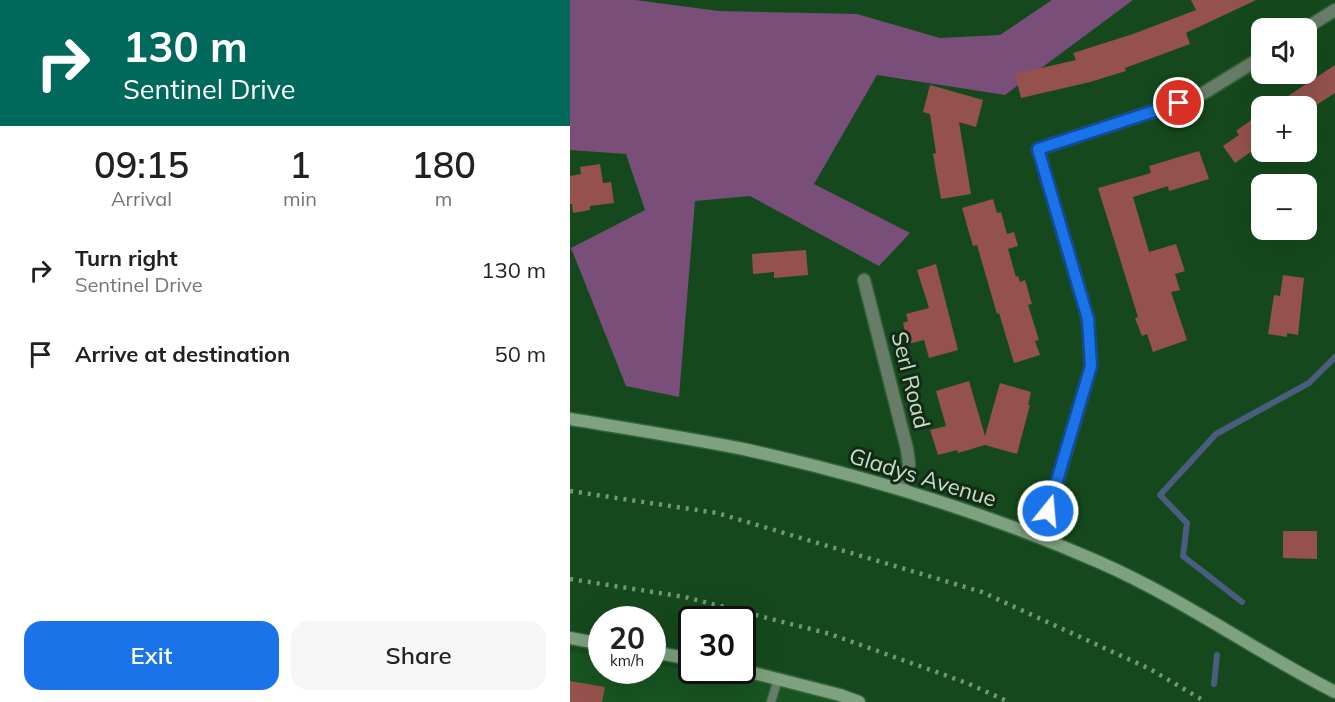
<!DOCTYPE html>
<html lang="en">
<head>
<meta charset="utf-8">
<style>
	body { margin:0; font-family:Mulish,sans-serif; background:#f6f6f6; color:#202124; height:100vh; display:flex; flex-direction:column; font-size:22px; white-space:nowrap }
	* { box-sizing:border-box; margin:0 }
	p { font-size:20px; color:#757577 }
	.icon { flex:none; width:33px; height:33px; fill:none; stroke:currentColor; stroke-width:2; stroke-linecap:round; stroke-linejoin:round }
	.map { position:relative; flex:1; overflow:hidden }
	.panel { display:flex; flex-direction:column; background:#fff; width:570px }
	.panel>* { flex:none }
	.guide { background:#00695c; color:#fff; overflow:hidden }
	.controls { position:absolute; left:681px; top:18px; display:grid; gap:12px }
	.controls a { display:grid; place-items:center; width:66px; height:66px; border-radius:12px; background:#fff; box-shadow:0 6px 24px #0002; font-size:30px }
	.speed { position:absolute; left:18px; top:606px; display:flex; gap:12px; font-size:30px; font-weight:700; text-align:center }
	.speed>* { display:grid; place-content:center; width:78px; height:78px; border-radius:50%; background:#fff; box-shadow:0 6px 24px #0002; line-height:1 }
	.speed small { font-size:15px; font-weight:400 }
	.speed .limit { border:3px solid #111; border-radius:9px; background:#fff; color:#111 }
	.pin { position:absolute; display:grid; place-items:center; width:51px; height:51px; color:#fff; margin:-26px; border:3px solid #fff; border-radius:50%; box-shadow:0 2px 6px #0007 }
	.me { position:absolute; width:66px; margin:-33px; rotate:17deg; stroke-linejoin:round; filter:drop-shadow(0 0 4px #0008) }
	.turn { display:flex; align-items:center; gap:21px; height:126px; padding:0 24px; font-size:27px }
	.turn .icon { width:78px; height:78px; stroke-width:2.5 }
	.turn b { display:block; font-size:42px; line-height:51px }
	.eta { display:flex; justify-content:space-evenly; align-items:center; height:102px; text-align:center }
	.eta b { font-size:36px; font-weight:600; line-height:42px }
	.cta { display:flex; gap:12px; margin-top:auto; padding:12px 24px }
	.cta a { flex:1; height:69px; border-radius:18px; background:#1a73e8; color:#fff; font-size:24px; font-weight:600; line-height:69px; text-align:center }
	.cta a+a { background:#f6f6f6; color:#202124 }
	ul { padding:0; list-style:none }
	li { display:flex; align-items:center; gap:18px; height:84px; padding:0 24px }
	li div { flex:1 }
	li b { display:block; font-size:22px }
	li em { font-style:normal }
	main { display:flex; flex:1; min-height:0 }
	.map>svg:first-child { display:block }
	.built { fill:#185422 }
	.green { fill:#794f7a }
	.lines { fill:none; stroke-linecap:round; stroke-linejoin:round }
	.stream { stroke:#495e7e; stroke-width:6 }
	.building { fill:#95524c }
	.lane-casing { stroke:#35643c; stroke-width:11 }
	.street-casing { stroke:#35643c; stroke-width:15 }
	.secondary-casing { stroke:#35643c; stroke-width:15 }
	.lane { stroke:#687d69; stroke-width:8 }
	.street { stroke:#687d69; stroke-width:12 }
	.secondary { stroke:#7ea180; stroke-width:12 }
	.rail { stroke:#729977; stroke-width:4.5; stroke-dasharray:3 6; stroke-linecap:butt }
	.route-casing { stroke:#114b97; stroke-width:15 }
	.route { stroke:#1a73e8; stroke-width:10 }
	.labels { text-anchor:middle; stroke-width:6; stroke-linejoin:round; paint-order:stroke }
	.street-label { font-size:22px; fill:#c6e1c7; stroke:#142a16 }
</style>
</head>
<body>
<main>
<section class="panel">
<div class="guide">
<div class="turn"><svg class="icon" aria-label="right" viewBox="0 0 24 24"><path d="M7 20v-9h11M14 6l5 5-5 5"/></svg><div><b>130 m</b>Sentinel Drive</div></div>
</div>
<div class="eta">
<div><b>09:15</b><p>Arrival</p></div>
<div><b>1</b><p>min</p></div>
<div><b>180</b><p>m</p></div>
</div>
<ul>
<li><svg class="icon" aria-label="right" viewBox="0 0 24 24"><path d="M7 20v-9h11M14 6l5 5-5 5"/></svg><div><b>Turn right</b><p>Sentinel Drive</p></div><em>130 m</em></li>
<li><svg class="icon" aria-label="arrive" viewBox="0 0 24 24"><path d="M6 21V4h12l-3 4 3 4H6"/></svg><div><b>Arrive at destination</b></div><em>50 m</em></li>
</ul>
<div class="cta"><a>Exit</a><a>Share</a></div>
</section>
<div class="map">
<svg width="765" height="702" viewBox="0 0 765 702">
	<rect width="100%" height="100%" fill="#15491d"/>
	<polygon class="built" points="0,651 31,656 32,670 82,670 83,664 193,681 268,702 0,702"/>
	<polygon class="green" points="0,0 65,0 149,11 287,14 370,38 430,35 482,0 563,0 435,95 307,75 244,184 340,233 309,266 180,196 125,201 109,397 56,386 1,248 75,210 56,154 0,150"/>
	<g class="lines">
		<g class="stream">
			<polyline points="672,602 613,556 617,523 590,495 646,434 739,383 765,357"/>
			<polyline points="644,684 647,655"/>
		</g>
	</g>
	<g class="building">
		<polygon points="621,0 686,0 616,33 620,44 555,68 556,71 520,82 451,98 445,74 506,60 503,53 563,34 626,10"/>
		<polygon points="765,65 765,93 745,106 703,106"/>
		<polygon points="360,85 413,100 406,127 389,122 401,194 371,199 363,154 366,153 360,114 353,112"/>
		<polygon points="684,118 692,129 692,144 665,163 653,146 669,135 666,131"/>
		<polygon points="629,151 639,179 599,191 598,186 563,197 579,252 606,244 615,271 605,274 610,290 601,292 617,340 583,352 577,334 572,336 565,318 568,317 528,188 581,173 579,166"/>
		<polygon points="30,164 33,183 41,182 44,203 20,206 20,210 3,213 2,204 0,204 0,176 11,174 10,167"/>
		<polygon points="423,199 427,213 431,212 437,234 444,232 448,246 438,249 446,277 448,276 450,282 455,280 462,304 458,305 469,340 465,341 470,355 444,363 429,313 427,314 407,245 403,246 392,208"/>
		<polygon points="236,250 238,275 204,278 204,272 183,274 182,254"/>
		<polygon points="366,264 388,350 359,358 354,340 338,344 333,323 338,321 336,314 359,308 347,270"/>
		<polygon points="713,275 734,278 728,335 717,333 717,337 698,334 704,295 710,296"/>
		<polygon points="399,381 415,436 430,383 461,392 458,405 460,405 447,454 415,445 388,453 387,450 368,455 360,430 376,426 366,391"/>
		<polygon points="713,531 747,531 747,559 713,558"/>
		<polygon points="0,681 35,687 32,702 0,702"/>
	</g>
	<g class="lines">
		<g class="lane-casing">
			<polyline id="lane" points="201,702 208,679"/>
		</g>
		<g class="street-casing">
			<g id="street">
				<polyline points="736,28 765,10"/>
				<polyline points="294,280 337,449 339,464 332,490"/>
				<polyline points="471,537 521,366 518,319 468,149 609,103 632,94 692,57"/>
			</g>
		</g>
		<g class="secondary-casing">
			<g id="secondary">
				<path d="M0 419C59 429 119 438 178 450 299 477 418 513 531 563 613 599 686 652 765 692"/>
				<polyline points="0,638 32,644"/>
				<polyline points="82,652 122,659"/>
				<polyline points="172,670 270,695 289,702"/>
			</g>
		</g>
		<use href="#lane" class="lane"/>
		<use href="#street" class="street"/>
		<use href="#secondary" class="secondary"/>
		<g class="rail">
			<polyline points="0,491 147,513 412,592 580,669 636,702"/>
			<polyline points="0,579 115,597 260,634 397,683 439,702"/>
		</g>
	</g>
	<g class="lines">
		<g class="route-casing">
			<polyline id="route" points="478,511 521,366 518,319 468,149 609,103"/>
		</g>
		<use href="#route" class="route"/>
	</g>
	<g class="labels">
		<g class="street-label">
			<text transform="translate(341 380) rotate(76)" y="8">Serl Road</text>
			<text transform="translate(353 477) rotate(17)" y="8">Gladys Avenue</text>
		</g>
	</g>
</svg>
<div class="controls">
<a><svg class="icon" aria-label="sound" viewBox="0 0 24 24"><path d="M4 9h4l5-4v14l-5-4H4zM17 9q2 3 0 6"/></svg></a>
<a>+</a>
<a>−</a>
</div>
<div class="speed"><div>20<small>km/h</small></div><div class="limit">30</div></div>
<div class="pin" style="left:609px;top:103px;background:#d93025"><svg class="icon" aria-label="arrive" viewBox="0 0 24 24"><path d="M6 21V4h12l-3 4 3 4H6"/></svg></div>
<svg class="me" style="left:478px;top:511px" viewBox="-20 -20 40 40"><circle r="17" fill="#1a73e8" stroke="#fff" stroke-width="3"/><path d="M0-11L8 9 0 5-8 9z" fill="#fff"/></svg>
</div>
</main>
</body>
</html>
